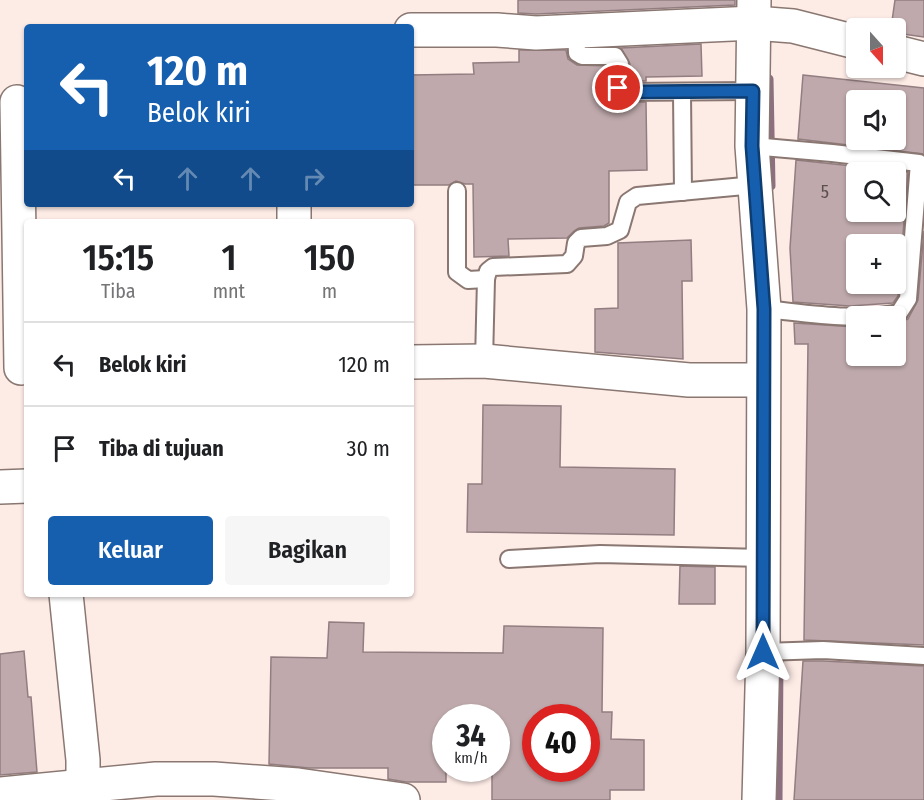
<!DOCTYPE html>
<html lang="id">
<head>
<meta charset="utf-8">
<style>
	body { margin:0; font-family:"Fira Sans Condensed",sans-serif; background:#f6f6f6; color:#202124; height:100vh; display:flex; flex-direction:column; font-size:22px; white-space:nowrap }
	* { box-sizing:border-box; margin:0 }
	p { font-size:20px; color:#757577 }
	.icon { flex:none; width:33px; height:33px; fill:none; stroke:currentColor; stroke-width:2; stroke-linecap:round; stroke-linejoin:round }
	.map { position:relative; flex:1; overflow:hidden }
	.sheet { position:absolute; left:24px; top:219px; width:390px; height:378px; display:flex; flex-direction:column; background:#fff; border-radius:6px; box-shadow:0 2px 4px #0004 }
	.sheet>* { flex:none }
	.hud { position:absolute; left:24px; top:24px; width:390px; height:183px; border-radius:6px; box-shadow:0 2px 4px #0004; background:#165eae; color:#fff; overflow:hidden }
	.needle { width:39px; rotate:159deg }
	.buttons { position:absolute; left:846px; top:18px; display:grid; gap:12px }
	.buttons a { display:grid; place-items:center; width:60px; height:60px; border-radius:6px; background:#fff; box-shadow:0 2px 4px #0004; font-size:30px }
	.speed { position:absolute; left:432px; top:704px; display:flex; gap:12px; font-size:30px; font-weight:700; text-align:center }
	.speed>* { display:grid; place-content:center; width:78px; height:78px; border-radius:50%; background:#fff; box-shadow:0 2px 4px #0004; line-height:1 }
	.speed small { font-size:15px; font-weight:400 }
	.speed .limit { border:9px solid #d22; background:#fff; color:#111 }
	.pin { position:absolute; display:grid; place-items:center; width:51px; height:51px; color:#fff; margin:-26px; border:3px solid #fff; border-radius:50%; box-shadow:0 2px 6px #0007 }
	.me { position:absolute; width:66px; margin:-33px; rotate:0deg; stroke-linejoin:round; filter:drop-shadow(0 0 4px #0008) }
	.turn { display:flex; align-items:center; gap:21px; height:126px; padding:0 24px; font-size:27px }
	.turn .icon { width:78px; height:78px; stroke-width:2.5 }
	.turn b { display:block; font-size:42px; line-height:51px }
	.lanes { display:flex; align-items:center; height:57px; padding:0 24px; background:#0003; justify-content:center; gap:30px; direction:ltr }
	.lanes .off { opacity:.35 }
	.eta { display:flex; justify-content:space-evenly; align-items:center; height:102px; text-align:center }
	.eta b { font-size:36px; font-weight:600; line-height:42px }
	.primary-button { display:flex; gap:12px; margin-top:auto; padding:12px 24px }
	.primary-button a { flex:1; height:69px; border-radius:6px; background:#165eae; color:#fff; font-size:24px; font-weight:600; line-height:69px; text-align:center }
	.primary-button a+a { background:#f6f6f6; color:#202124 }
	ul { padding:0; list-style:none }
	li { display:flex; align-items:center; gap:18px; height:84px; padding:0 24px; border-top:2px solid #e0e0e0 }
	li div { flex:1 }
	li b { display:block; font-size:22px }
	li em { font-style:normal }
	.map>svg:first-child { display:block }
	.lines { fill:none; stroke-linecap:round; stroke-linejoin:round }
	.stream { stroke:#8c707f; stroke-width:9 }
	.building { fill:#bfa9ac; stroke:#927d80; stroke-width:1.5; fill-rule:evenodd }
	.lane-casing { stroke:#8a7771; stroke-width:20 }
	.street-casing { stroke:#8a7771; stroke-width:36 }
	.secondary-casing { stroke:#8a7771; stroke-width:36 }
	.primary-casing { stroke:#8a7771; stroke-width:36 }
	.lane { stroke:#fff; stroke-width:16 }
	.street { stroke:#fff; stroke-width:33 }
	.secondary { stroke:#fff; stroke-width:33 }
	.primary { stroke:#fff; stroke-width:33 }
	.route-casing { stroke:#0e3d71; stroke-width:15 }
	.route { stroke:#165eae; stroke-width:10 }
	.labels { text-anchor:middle; stroke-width:4.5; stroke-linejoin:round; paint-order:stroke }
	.number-label { font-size:18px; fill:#5b504e }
</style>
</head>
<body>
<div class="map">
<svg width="924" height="800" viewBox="0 0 924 800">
	<rect width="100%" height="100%" fill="#fdebe6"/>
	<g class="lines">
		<g class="stream">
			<polyline points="769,79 771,186"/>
			<polyline points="778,800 779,658"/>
		</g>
	</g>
	<g class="building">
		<polygon points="518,0 735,0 735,5 536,14 518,13"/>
		<polygon points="895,0 924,0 924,37 896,33 896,28 891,28"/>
		<polygon points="701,44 702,76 646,77 646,81 629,81 630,64 621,48"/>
		<polygon points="519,50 566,50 568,59 577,65 609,66 608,91 615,99 622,102 646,102 647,170 609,171 609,223 604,226 579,228 574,231 567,238 508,239 509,256 474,257 473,184 465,184 456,181 449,185 411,185 411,75 474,74 473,63 519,62"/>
		<path d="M803 75 924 88V154L798 139ZM856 100H896V140H856Z"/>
		<path d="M796 160 908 172 898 296 893 303 850 306 793 302 790 248ZM856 172H896V212H856ZM856 244H896V284H856Z"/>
		<polygon points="924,231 924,645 804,640 808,344 795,344 794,323 856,327 856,356 896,356 896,324 908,319 918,300"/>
		<polygon points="691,240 692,281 682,281 683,359 595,352 595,309 618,308 618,243"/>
		<polygon points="483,405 561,406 560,467 675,469 674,535 467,532 468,484 482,484"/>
		<polygon points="680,566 715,567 715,604 679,604"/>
		<path d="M329 622 364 623 363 652 503 653 504 626 603 628 602 712H612L611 739 644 740V790H610V800H492V768H496V717H446V782H406L388 779V768H309L269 764 271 657 327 658ZM536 717H586V768H536Z"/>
		<polygon points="24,651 28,697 31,697 37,772 0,775 0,654"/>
		<polygon points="803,661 823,661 924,666 924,800 794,800"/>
	</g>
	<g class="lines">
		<g class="lane-casing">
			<g id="lane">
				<polyline points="576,31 577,53 582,56 615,56 620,64 618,88 622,92 753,91"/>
				<polyline points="682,93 683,192"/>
				<path d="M752 146 832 153 919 163 908 299 899 313C858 322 806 313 764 309"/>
				<polyline points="457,191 457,272 468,280 486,279"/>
				<polyline points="484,361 486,279 488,271 493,267 567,264 574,256 576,243 581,238 607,236 620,230 628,202 637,196 755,185"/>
				<polyline points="509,559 600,554 763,558"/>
				<polyline points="763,652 823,650 924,656"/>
			</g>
		</g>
		<g class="street-casing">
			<g id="street">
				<polyline points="411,30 497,30 536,33 754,23"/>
				<polyline points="17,102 21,368"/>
				<polyline points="294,204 294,222"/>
				<polyline points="411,362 484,361 689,380 763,380"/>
				<polyline points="0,487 27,486"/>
				<polyline points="66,594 83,760 83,787"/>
				<polyline points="0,794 156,779 214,779 298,785 403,800"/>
			</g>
		</g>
		<g class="secondary-casing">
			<polyline id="secondary" points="754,0 752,146 764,309 763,652 759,800"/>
		</g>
		<g class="primary-casing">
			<g id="primary">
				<polyline points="754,23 793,26 856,42"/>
				<polyline points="896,52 924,59"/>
			</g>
		</g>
		<use href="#lane" class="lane"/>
		<use href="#street" class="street"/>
		<use href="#secondary" class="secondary"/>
		<use href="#primary" class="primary"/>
	</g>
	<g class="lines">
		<g class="route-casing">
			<polyline id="route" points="618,88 622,92 753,91 752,146 764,309 763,652"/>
		</g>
		<use href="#route" class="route"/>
	</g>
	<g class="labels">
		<g class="number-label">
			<text x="825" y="198">5</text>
		</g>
	</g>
</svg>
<div class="buttons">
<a><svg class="needle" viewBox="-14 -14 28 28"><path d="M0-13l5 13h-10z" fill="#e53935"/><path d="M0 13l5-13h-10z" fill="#757577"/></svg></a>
<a><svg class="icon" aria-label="sound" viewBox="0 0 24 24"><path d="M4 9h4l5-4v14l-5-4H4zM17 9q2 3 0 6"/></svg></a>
<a><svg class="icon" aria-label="search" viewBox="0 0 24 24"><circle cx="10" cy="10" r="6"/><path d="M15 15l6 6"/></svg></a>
<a>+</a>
<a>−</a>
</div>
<div class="speed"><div>34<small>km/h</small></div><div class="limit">40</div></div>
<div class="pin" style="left:618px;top:88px;background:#d93025"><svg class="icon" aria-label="arrive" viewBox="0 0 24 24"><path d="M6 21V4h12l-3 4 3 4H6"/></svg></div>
<svg class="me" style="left:763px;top:652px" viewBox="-20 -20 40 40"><path d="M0-17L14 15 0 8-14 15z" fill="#165eae" stroke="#fff" stroke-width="4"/></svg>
<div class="hud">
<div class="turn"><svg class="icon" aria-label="left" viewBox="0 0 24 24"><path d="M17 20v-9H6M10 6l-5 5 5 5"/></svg><div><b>120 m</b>Belok kiri</div></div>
<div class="lanes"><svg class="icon" aria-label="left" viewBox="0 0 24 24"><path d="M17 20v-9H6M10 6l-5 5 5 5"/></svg><svg class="icon off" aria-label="ahead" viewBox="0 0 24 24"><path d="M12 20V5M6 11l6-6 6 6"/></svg><svg class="icon off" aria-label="ahead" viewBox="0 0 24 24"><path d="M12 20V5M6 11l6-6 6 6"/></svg><svg class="icon off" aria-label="right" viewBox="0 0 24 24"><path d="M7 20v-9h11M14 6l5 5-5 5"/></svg></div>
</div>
<section class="sheet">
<div class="eta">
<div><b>15:15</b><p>Tiba</p></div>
<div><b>1</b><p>mnt</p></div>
<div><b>150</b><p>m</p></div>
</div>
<ul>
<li><svg class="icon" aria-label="left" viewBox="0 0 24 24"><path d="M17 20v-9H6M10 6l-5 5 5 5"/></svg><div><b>Belok kiri</b></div><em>120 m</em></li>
<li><svg class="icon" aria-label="arrive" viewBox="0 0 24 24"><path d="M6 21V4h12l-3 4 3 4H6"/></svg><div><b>Tiba di tujuan</b></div><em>30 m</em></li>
</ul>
<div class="primary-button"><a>Keluar</a><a>Bagikan</a></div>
</section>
</div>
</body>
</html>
